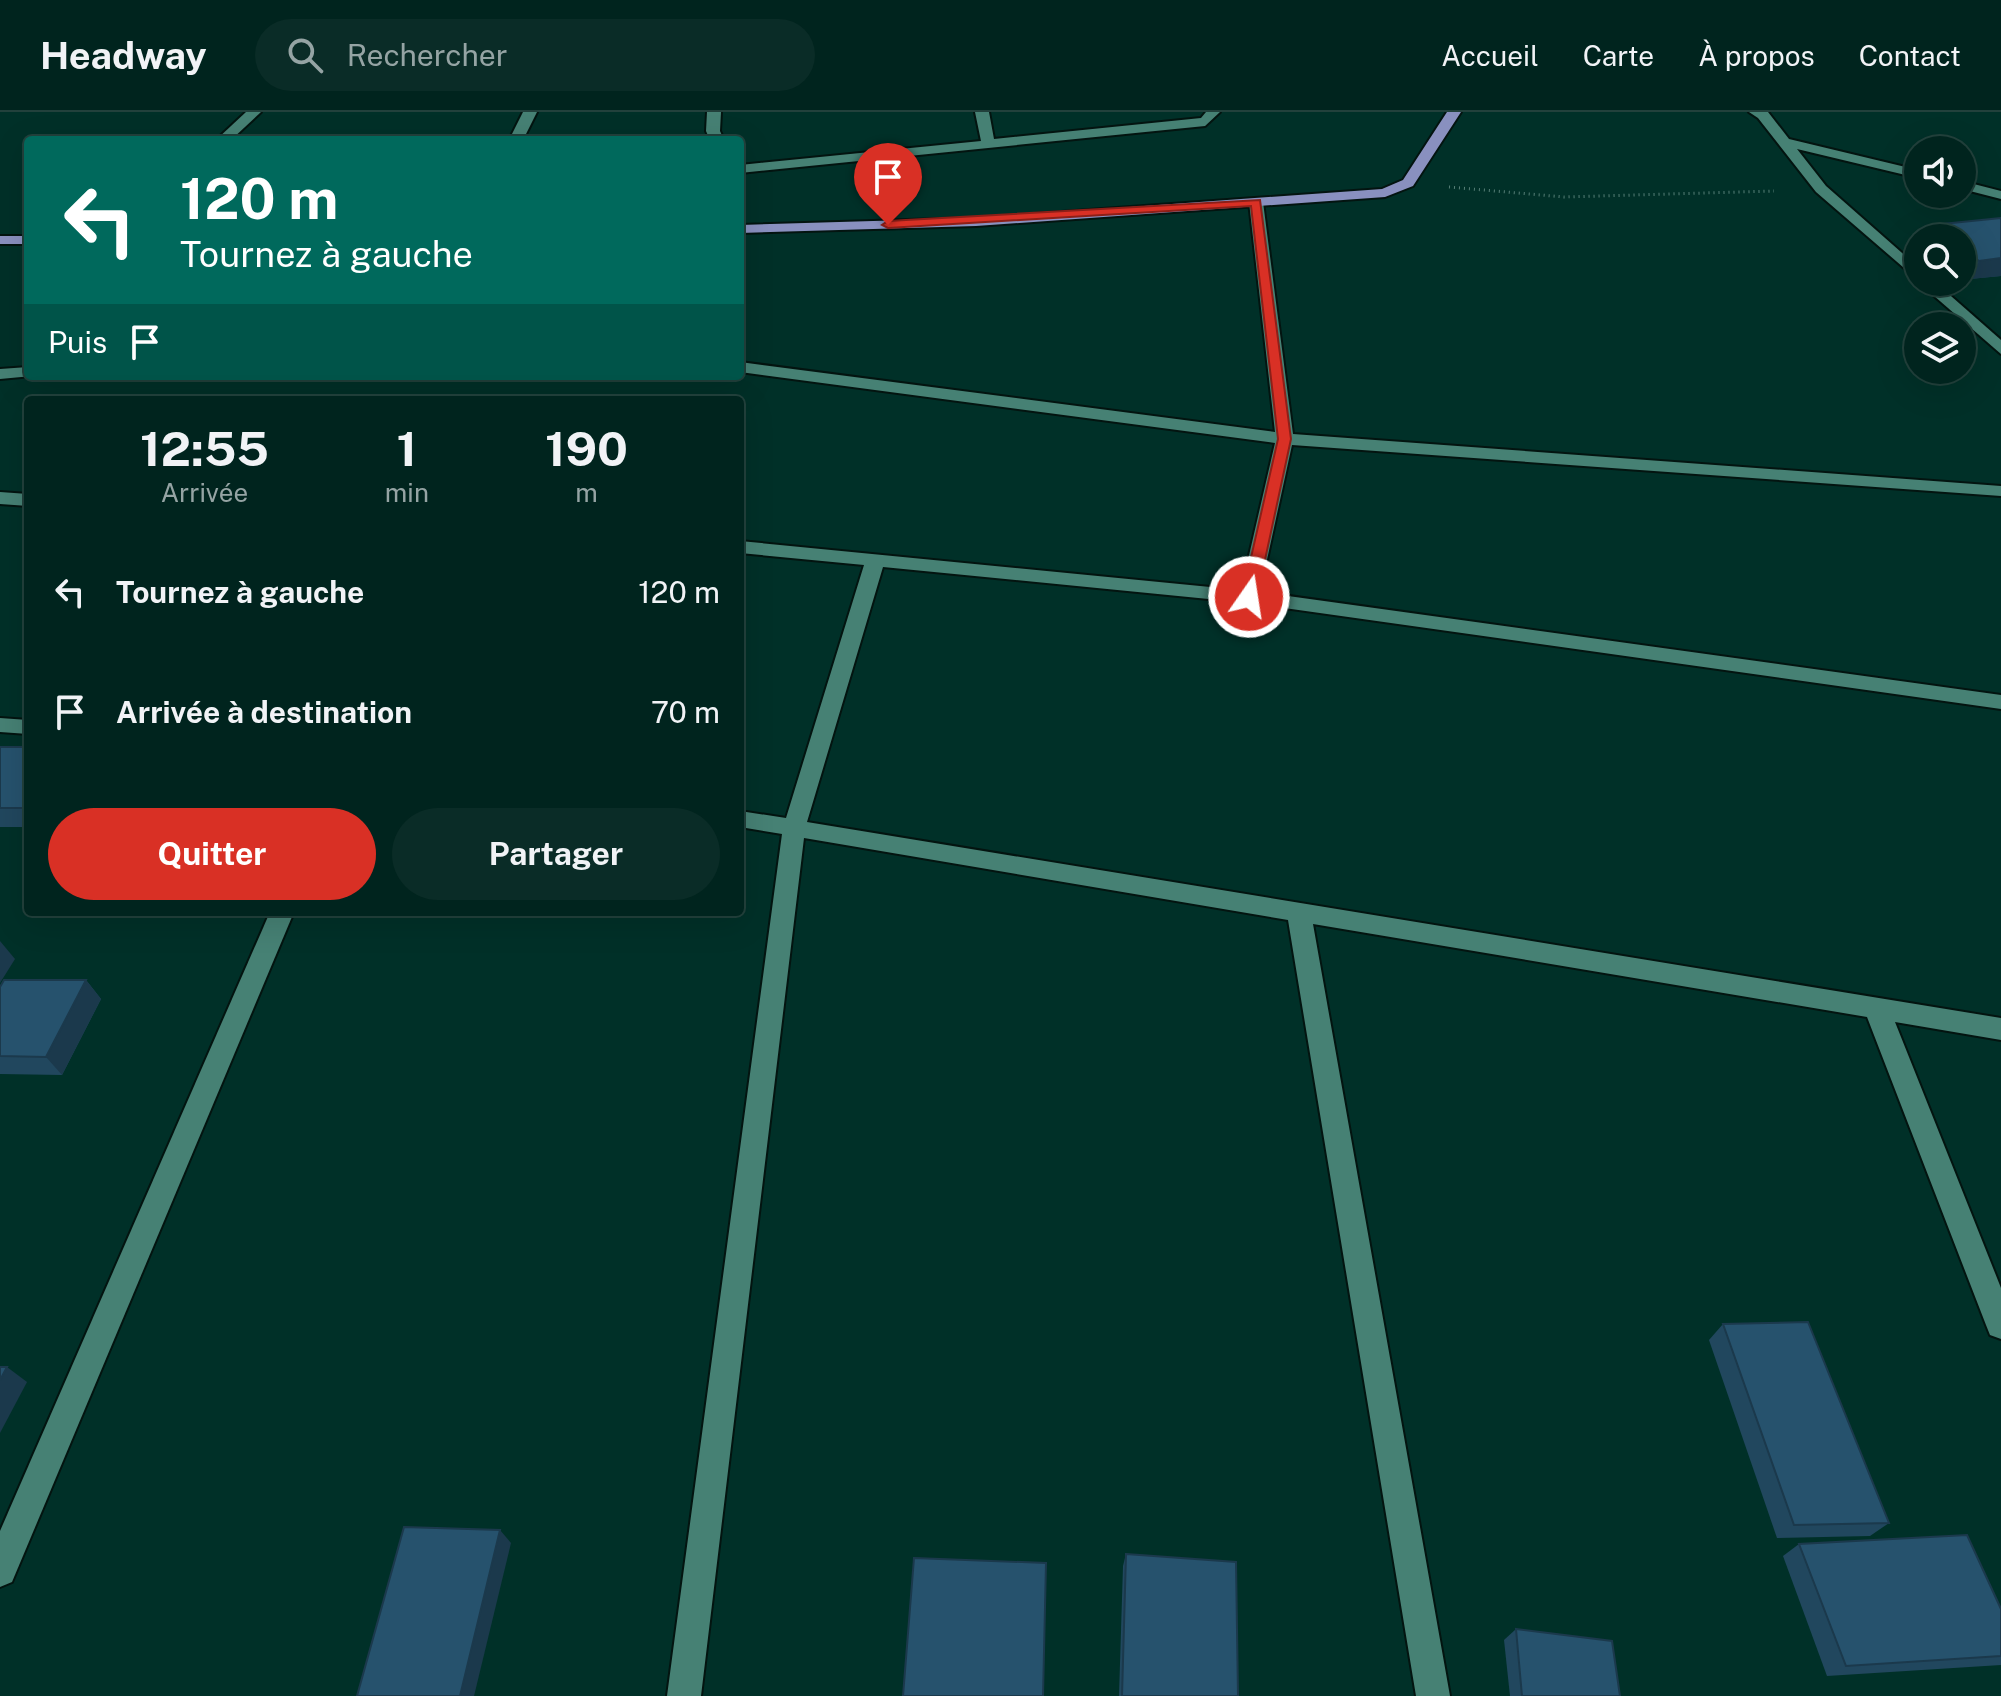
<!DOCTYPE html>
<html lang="fr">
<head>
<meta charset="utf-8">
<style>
	body { margin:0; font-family:"Public Sans",sans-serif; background:#0a2c27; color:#f1f3f6; height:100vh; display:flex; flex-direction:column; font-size:30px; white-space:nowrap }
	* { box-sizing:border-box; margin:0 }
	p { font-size:26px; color:#95a4a4 }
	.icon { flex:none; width:44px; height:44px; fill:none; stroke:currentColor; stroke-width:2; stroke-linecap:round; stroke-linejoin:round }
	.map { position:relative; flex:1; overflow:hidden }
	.side { position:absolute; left:24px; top:284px; width:720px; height:520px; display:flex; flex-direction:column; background:#00241e; border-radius:8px; box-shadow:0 8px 32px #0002,0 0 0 2px #22413c }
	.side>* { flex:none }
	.banner { position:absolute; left:24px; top:24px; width:720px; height:244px; border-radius:8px; box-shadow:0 8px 32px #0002,0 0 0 2px #22413c; background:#00695c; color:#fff; overflow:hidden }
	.fabs { position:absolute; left:1904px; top:24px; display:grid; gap:16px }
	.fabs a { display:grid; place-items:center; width:72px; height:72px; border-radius:50%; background:#00241e; box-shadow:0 8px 32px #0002,0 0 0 2px #22413c; font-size:40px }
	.pin { position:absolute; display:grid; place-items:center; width:68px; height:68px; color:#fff; margin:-82px -34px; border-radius:50% 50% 50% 0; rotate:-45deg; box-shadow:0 0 8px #0007 }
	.pin .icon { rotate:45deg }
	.me { position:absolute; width:88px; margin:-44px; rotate:13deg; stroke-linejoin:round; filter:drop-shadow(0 0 6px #0008) }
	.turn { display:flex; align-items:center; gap:28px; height:168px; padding:0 24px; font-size:36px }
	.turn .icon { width:104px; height:104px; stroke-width:2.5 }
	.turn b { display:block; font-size:56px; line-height:68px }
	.then { display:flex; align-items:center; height:76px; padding:0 24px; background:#0003; gap:16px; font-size:30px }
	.eta { display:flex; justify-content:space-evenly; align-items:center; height:136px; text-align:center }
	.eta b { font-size:48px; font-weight:700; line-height:56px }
	.cta { display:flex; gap:16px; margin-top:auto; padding:16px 24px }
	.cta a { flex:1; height:92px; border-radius:48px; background:#d93025; color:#fff; font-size:32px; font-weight:700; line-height:92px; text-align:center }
	.cta a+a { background:#0a2c27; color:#f1f3f6 }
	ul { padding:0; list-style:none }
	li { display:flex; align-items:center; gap:24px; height:120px; padding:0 24px }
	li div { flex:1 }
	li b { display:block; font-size:30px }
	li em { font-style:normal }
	header { display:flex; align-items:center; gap:48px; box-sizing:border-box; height:112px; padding:0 40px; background:#00241e; border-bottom:2px solid #22413c }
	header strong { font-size:38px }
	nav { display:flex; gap:44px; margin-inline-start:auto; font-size:28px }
	.search { width:560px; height:72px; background:#0a2c27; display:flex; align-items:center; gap:20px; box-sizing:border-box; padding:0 28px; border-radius:44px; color:#95a4a4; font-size:30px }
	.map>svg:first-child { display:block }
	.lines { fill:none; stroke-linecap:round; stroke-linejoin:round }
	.minor-casing { stroke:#031410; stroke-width:4 }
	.major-casing { stroke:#031410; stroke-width:4 }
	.path { stroke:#567f77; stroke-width:3; stroke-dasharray:1 4; stroke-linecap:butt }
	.minor { fill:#468174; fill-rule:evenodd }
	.major { fill:#8990bf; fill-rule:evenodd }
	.wall { fill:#21475e }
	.shaded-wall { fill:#1b394c }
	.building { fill:#26526d; stroke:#1b394c; stroke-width:2 }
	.route { fill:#d93025; stroke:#8d1f18; stroke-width:2 }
</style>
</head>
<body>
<header>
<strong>Headway</strong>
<div class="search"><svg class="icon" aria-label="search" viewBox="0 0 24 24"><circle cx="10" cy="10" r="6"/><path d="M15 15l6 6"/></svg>Rechercher</div>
<nav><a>Accueil</a><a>Carte</a><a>À propos</a><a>Contact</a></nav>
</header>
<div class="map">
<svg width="2001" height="1584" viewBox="0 0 2001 1584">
	<rect width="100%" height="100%" fill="#003028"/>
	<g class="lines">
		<g class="minor-casing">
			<g id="minor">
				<polygon points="246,0 261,0 231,28 216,28"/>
				<polygon points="523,0 537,0 523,28 509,28"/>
				<polygon points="707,0 721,0 720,19 724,28 710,28 706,19"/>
				<polygon points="975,0 989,0 994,27 1201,6 1206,0 1220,0 1205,14 740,61 740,53 981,29"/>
				<polygon points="1749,0 1768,0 1789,27 1918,58 1918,66 1797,37 1826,74 1918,155 1918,168 1816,80 1758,6"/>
				<polygon points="1962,69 2001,79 2001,87 1962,77"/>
				<polygon points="1256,86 1263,90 1293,322 2001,374 2001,384 1292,333 1260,480 2001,583 2001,597 1249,491 883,455 807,710 2001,906 2001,928 1895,910 2001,1176 2001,1227 1990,1223 1986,1213 1867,905 1313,812 1450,1584 1416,1584 1288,808 804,726 701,1584 667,1584 782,722 740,715 740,699 786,706 864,453 740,441 740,429 1241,478 1275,331 740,260 740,250 1275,320 1249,90"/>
				<polygon points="1918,170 1935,170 2001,228 2001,242"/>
				<polygon points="28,255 28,264 32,264 0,267 0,257"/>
				<polygon points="0,380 28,382 28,394 0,392"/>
				<polygon points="0,606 28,608 28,622 0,620"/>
				<polygon points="270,800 294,800 12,1470 0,1475 0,1419"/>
			</g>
		</g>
		<g class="major-casing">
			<g id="major">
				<polygon points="1447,0 1461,0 1413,74 1385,85 976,114 740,121 740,113 976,106 1382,77 1403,68"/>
				<rect x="0" y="124" width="28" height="8"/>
			</g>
		</g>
		<polyline class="path" points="1449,75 1564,85 1774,79"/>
		<use href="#minor" class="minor"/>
		<use href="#major" class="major"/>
	</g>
	<g class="wall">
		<polygon points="2001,106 2001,164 1970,167 1962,161 1962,126 1925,126 1932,113"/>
		<rect x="0" y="635" width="28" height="80"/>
		<polygon points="86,868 101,887 62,963 0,962 0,875"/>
		<polygon points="1723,1212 1889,1411 1870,1424 1777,1426 1709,1228"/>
		<polygon points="1799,1432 2001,1497 2001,1553 1827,1564 1783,1444"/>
		<polygon points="1126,1442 1238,1584 1119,1584 1123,1454"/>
		<polygon points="1516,1517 1620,1584 1510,1584 1504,1528"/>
	</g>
	<g class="shaded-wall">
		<polygon points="2001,146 2001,164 1970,167 1979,149"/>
		<polygon points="0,829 15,847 0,871"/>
		<polygon points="86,868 101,887 62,963 46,945"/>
		<polygon points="7,1255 27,1270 0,1321 0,1268"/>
		<polygon points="500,1418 511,1431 474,1584 460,1584"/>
	</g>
	<g class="building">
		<polygon points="2001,106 2001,146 1979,149 1962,136 1962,126 1949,126 1932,113"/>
		<rect x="0" y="635" width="28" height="61"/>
		<polygon points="4,868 86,868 46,945 0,944 0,875"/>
		<polygon points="1808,1210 1889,1411 1794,1413 1723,1212"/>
		<polygon points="0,1255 7,1255 0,1268"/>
		<polygon points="404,1415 500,1418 460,1584 357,1584"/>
		<polygon points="1967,1423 2001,1497 2001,1544 1846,1554 1799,1432"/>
		<polygon points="1126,1442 1236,1450 1238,1584 1122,1584"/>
		<polygon points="914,1446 1046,1451 1043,1584 903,1584"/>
		<polygon points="1516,1517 1612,1529 1620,1584 1522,1584"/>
	</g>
	<polygon class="route" points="1260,88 1291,327 1257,485 1249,490 1242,485 1278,327 1251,94 888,116 882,113 888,109"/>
</svg>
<div class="fabs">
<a><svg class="icon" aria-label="sound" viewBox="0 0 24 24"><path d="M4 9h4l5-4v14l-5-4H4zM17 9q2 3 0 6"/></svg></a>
<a><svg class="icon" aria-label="search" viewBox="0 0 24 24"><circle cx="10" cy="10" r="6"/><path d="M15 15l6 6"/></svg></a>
<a><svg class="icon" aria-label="layers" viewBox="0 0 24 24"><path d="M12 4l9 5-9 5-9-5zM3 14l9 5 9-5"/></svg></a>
</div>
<div class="pin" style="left:888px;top:113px;background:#d93025"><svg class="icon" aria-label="arrive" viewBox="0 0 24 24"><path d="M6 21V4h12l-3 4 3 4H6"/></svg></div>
<svg class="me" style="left:1249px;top:485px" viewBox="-20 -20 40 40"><circle r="17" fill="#d93025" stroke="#fff" stroke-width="3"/><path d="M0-11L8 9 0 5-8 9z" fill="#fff"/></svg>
<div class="banner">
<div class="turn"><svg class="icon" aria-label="left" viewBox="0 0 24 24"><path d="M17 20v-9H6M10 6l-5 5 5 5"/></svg><div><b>120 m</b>Tournez à gauche</div></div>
<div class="then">Puis<svg class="icon" aria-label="arrive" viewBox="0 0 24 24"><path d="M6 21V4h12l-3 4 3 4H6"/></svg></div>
</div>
<section class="side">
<div class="eta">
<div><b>12:55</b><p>Arrivée</p></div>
<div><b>1</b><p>min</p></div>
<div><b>190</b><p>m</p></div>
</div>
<ul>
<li><svg class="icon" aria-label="left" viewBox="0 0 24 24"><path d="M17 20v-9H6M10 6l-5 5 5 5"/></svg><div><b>Tournez à gauche</b></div><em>120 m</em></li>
<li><svg class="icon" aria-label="arrive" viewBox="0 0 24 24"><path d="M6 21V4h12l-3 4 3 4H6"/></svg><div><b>Arrivée à destination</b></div><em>70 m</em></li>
</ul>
<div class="cta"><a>Quitter</a><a>Partager</a></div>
</section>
</div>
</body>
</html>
